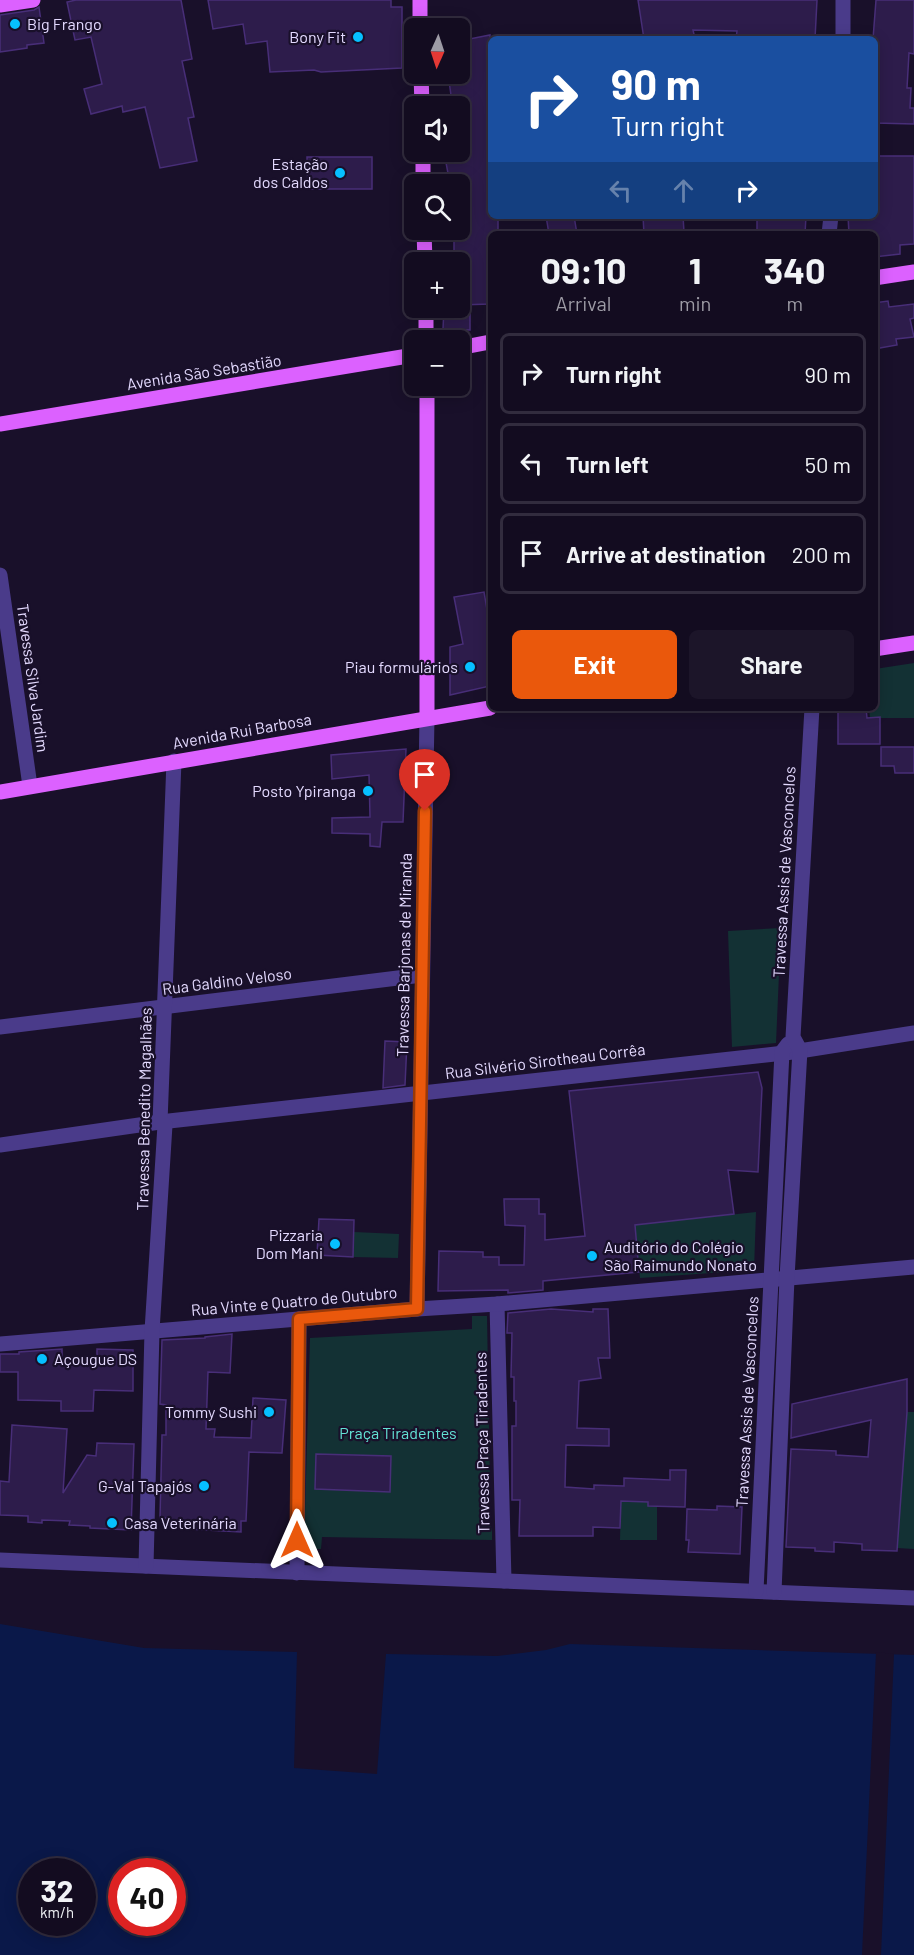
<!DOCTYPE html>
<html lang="en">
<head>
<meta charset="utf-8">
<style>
	body { margin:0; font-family:Barlow,sans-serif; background:#1c1529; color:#f1f3f6; height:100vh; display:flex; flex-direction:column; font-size:22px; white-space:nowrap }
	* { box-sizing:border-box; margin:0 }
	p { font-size:20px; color:#9d9ba5 }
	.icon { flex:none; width:33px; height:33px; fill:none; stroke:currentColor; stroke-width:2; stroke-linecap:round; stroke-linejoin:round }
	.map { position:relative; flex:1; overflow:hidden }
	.details { position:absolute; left:488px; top:231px; width:390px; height:480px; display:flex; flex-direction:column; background:#130c20; border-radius:9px; box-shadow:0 3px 15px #0003,0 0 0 2px #322c3e }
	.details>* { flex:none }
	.guide { position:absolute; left:488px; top:36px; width:390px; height:183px; border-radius:9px; box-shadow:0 3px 15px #0003,0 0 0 2px #322c3e; background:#1a4fa0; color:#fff; overflow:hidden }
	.needle { width:39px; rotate:183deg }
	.controls { position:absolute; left:404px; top:18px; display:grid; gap:12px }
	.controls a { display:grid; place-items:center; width:66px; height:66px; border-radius:9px; background:#130c20; box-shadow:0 3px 15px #0003,0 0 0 2px #322c3e; font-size:30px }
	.speed { position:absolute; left:18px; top:1858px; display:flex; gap:12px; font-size:30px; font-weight:700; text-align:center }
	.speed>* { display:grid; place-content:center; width:78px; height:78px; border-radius:50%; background:#130c20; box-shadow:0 3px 15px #0003,0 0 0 2px #322c3e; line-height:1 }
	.speed small { font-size:15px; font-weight:400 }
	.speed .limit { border:9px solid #d22; background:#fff; color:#111 }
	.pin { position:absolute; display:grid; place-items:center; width:51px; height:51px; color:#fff; margin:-62px -26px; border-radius:50% 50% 50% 0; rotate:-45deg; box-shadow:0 0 6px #0007 }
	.pin .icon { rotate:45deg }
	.me { position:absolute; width:66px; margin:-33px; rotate:0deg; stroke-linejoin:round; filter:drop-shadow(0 0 4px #0008) }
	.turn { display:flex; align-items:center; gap:21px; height:126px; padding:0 24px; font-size:27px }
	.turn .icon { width:78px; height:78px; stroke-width:2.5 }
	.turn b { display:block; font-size:42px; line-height:51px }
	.lanes { display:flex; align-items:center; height:57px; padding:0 24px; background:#0003; justify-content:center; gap:30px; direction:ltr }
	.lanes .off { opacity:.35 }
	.eta { display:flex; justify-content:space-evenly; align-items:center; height:102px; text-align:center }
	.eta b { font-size:36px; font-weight:700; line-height:42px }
	.primary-button { display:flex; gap:12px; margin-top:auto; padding:12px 24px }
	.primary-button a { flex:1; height:69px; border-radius:9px; background:#ea580c; color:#fff; font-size:24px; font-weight:700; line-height:69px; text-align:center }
	.primary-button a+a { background:#1c1529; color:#f1f3f6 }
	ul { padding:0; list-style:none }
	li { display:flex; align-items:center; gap:18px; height:81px; margin:0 12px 9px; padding:0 12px; border:3px solid #322c3e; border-radius:9px }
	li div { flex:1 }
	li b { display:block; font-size:22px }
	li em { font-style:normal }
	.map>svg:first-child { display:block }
	.green { fill:#133134 }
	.water { fill:#0a1849; fill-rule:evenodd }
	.pier { fill:#19102a }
	.building { fill:#2d1c4b; stroke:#482e78; stroke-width:1.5 }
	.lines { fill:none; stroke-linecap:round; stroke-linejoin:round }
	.minor { stroke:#4a3b8a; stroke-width:15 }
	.major { stroke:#dc61ff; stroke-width:15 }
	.route-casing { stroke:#983908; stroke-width:15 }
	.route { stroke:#ea580c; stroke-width:10 }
	.poi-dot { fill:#06c0ff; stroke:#19102a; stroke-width:2 }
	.labels { text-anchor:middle; stroke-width:4.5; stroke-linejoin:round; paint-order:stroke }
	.poi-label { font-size:16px; fill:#e4daff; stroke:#19102a; text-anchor:end }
	.street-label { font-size:16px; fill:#e4daff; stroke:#19102a }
	.park-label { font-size:16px; fill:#63e2d5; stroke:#19102a }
</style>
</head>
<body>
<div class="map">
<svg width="914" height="1955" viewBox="0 0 914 1955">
	<rect width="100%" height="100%" fill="#19102a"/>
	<g class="green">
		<polygon points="914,663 914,718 870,718 869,708 874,708 875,669"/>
		<polygon points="781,928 776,1043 732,1047 728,931"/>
		<polygon points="756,1212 754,1270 640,1278 635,1225"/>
		<polygon points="354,1232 399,1234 398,1258 353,1257"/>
		<polygon points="472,1316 487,1316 490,1487 485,1492 485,1517 492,1529 492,1540 322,1537 321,1549 304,1549 310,1338 472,1329"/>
		<polygon points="907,1412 914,1412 914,1549 897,1548"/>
		<polygon points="621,1501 648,1502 648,1506 657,1506 657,1540 620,1540"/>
	</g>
	<path class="water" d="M0 1624 144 1648 297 1652 294 1768 377 1774 386 1654 497 1656 546 1650 570 1644 914 1655V1955H0ZM32 1872H82V1923H32ZM122 1872H172V1923H122Z"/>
	<polygon class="pier" points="876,1652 894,1654 881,1955 862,1955"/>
	<g class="building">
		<polygon points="76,0 181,0 192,59 182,61 194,117 188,118 197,161 160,168 145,107 123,112 122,106 91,114 84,89 102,84 91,37 75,40 67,2"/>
		<polygon points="208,0 391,0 391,7 402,7 402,68 321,72 314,70 270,72 267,41 246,44 243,24 213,29"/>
		<polygon points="638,0 817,0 815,39 736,39 737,31 693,30 695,39 644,39"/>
		<polygon points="876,0 914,0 914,54 909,53 907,88 911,88 910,108 914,108 914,124 875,123 873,39"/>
		<polygon points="39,7 44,43 27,45 27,48 0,52 0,15 34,10"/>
		<polygon points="490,35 490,216 498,216 498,234 490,234 490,304 459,305 459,262 454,262 454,230 459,230 459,184 450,184 444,152 459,152 459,106 432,106 432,98 451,95 448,74 459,74 459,41"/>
		<polygon points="874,156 914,156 914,244 900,245 900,254 874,257 874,234 849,234 848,216 874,216"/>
		<polygon points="307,157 372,157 372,189 308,189"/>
		<polygon points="546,216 574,216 577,234 549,234"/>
		<polygon points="643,216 683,216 684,232 644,234"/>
		<polygon points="757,216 806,216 805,234 757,234"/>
		<polygon points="888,301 889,307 914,304 914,318 910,319 914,337 896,339 897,345 874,349 874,303"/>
		<polygon points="444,308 470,308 470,330 443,329"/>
		<polygon points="484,592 490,627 490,686 450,695 450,647 463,644 454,597"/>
		<polygon points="838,708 866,708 867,718 880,717 880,744 838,744"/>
		<polygon points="881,747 914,747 914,773 895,773 894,766 881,766"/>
		<polygon points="406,749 403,822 382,822 380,847 370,846 370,834 332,833 332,818 370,817 369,775 332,779 331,755"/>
		<polygon points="385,1041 407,1042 405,1085 383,1088"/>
		<polygon points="758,1072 762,1088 758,1172 728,1170 734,1214 635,1225 639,1272 543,1281 543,1290 508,1293 508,1290 438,1291 439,1251 483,1252 483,1257 499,1257 499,1265 524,1265 525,1226 505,1225 504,1199 539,1199 539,1214 545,1214 545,1240 585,1236 569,1091"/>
		<polygon points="319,1219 354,1220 353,1257 317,1255"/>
		<polygon points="551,1309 593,1312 593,1309 608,1309 610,1358 598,1358 601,1378 579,1381 577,1428 609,1429 609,1446 566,1445 565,1487 594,1489 594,1485 624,1486 624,1478 670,1480 670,1470 686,1470 685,1507 648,1506 648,1502 621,1501 620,1528 593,1527 593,1536 519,1536 520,1500 512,1500 512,1426 516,1426 516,1401 514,1401 514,1377 511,1377 512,1333 507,1333 508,1313"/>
		<polygon points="232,1334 230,1373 208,1372 206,1429 215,1429 214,1437 251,1438 253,1398 286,1400 282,1453 249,1452 246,1521 241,1521 241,1532 170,1528 170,1518 160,1518 162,1435 166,1435 166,1405 160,1404 162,1340 205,1338 205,1337"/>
		<polygon points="62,1349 62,1358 97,1359 97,1349 133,1350 133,1391 94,1390 93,1411 61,1411 61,1401 18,1400 18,1372 0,1372 0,1354 19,1354 19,1352"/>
		<polygon points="907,1379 907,1412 897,1551 862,1550 862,1544 834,1542 834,1552 815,1551 815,1548 786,1547 791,1449 836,1451 836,1455 868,1457 871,1420 791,1438 792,1404"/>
		<polygon points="12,1425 67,1429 63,1493 87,1455 96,1456 97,1443 134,1444 131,1530 90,1528 90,1526 69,1525 70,1521 42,1520 42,1523 28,1522 28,1516 0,1515 0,1481 9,1482"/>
		<polygon points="316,1454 391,1456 390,1492 315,1489"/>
		<polygon points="717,1506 742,1507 740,1554 688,1552 689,1540 686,1540 687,1509 717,1510"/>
	</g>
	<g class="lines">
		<g class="minor">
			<polyline points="843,39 843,0"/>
			<polyline points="829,234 831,216"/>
			<polyline points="0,575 30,786"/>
			<polyline points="0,1027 422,975"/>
			<polyline points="0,1145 160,1122 793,1052 914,1033"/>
			<polyline points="497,1304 504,1581"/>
			<polyline points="417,1309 427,717"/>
			<polyline points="0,1344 417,1309 497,1304 914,1267"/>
			<polyline points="0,1560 914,1598"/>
			<polyline points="146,1566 152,1331 165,1125 160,1122 174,761"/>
			<polyline points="297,1573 299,1319"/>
			<polyline points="756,1591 782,1052 788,1044"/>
			<polyline points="774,1592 787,1278 800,1050 793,1037 812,708"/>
		</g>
		<g class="major">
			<polyline points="420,0 420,28"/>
			<polyline points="0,5 33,0"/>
			<polyline points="421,74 422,106"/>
			<polyline points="423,152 423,184"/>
			<polyline points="424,230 425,262"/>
			<polyline points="874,278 914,272"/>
			<polyline points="426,308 426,340"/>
			<polyline points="459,348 490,342"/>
			<polyline points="427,386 427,717"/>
			<polyline points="0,424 414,355"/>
			<polyline points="874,649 914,643"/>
			<polyline points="0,792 490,708"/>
		</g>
	</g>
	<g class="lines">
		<g class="route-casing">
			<polyline id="route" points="297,1540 299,1319 417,1309 425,811"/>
		</g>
		<use href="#route" class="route"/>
	</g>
	<g class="poi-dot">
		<circle cx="15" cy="24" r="6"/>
		<circle cx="358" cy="37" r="6"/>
		<circle cx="340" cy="173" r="6"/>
		<circle cx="470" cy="667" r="6"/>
		<circle cx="368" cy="791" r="6"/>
		<circle cx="335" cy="1244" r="6"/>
		<circle cx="592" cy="1256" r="6"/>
		<circle cx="42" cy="1359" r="6"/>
		<circle cx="269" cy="1412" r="6"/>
		<circle cx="204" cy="1486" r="6"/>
		<circle cx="112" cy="1523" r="6"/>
	</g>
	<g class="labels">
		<g class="poi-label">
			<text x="27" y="30" text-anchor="start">Big Frango</text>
			<text x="346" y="43">Bony Fit</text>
			<text x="328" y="170">Estação<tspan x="328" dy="18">dos Caldos</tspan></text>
			<text x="458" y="673">Piau formulários</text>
			<text x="356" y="797">Posto Ypiranga</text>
			<text x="323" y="1241">Pizzaria<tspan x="323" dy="18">Dom Mani</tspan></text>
			<text x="604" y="1253" text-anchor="start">Auditório do Colégio<tspan x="604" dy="18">São Raimundo Nonato</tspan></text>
			<text x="54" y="1365" text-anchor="start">Açougue DS</text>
			<text x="257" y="1418">Tommy Sushi</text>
			<text x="192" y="1492">G-Val Tapajós</text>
			<text x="124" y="1529" text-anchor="start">Casa Veterinária</text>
		</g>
		<g class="street-label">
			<text transform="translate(204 372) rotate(-9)" y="6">Avenida São Sebastião</text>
			<text transform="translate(33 678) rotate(82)" y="6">Travessa Silva Jardim</text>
			<text transform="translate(242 731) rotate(-10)" y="6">Avenida Rui Barbosa</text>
			<text transform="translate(784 872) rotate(-87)" y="6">Travessa Assis de Vasconcelos</text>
			<text transform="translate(404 955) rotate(-89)" y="6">Travessa Barjonas de Miranda</text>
			<text transform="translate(227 981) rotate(-7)" y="6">Rua Galdino Veloso</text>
			<text transform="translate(545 1061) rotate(-7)" y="6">Rua Silvério Sirotheau Corrêa</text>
			<text transform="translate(144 1109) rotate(-89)" y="6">Travessa Benedito Magalhães</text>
			<text transform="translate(294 1301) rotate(-5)" y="6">Rua Vinte e Quatro de Outubro</text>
			<text transform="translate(747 1402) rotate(-87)" y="6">Travessa Assis de Vasconcelos</text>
			<text transform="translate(482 1443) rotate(-91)" y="6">Travessa Praça Tiradentes</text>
		</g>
		<g class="park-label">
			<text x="398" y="1439">Praça Tiradentes</text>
		</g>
	</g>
</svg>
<div class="controls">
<a><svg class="needle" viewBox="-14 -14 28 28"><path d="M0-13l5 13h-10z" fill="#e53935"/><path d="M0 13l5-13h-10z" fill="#9d9ba5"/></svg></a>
<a><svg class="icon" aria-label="sound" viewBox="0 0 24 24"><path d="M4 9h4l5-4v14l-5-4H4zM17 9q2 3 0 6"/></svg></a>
<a><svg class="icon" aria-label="search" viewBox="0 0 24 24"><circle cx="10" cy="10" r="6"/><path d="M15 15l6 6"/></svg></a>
<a>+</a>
<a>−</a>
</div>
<div class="speed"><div>32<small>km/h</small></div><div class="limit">40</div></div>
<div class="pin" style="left:425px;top:811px;background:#d93025"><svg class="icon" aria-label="arrive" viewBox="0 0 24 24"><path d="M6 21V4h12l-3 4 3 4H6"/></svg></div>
<svg class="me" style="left:297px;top:1540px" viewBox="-20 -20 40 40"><path d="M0-17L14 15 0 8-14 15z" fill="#ea580c" stroke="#fff" stroke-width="4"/></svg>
<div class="guide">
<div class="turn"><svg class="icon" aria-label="right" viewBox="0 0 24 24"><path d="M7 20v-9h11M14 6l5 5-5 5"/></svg><div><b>90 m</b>Turn right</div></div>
<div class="lanes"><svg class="icon off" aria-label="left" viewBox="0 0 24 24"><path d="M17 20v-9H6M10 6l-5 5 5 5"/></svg><svg class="icon off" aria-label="ahead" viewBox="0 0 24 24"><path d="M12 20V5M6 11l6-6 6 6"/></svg><svg class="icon" aria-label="right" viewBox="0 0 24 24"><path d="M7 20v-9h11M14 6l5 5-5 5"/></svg></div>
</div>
<section class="details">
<div class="eta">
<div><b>09:10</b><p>Arrival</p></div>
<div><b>1</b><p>min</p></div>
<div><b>340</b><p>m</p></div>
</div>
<ul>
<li><svg class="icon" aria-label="right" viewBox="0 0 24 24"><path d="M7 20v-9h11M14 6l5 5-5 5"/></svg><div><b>Turn right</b></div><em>90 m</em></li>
<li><svg class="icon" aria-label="left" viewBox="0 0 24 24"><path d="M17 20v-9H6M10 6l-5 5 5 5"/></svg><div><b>Turn left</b></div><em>50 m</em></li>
<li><svg class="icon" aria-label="arrive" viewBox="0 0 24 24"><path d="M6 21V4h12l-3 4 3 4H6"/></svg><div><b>Arrive at destination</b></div><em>200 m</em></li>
</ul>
<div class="primary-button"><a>Exit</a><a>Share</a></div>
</section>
</div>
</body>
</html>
